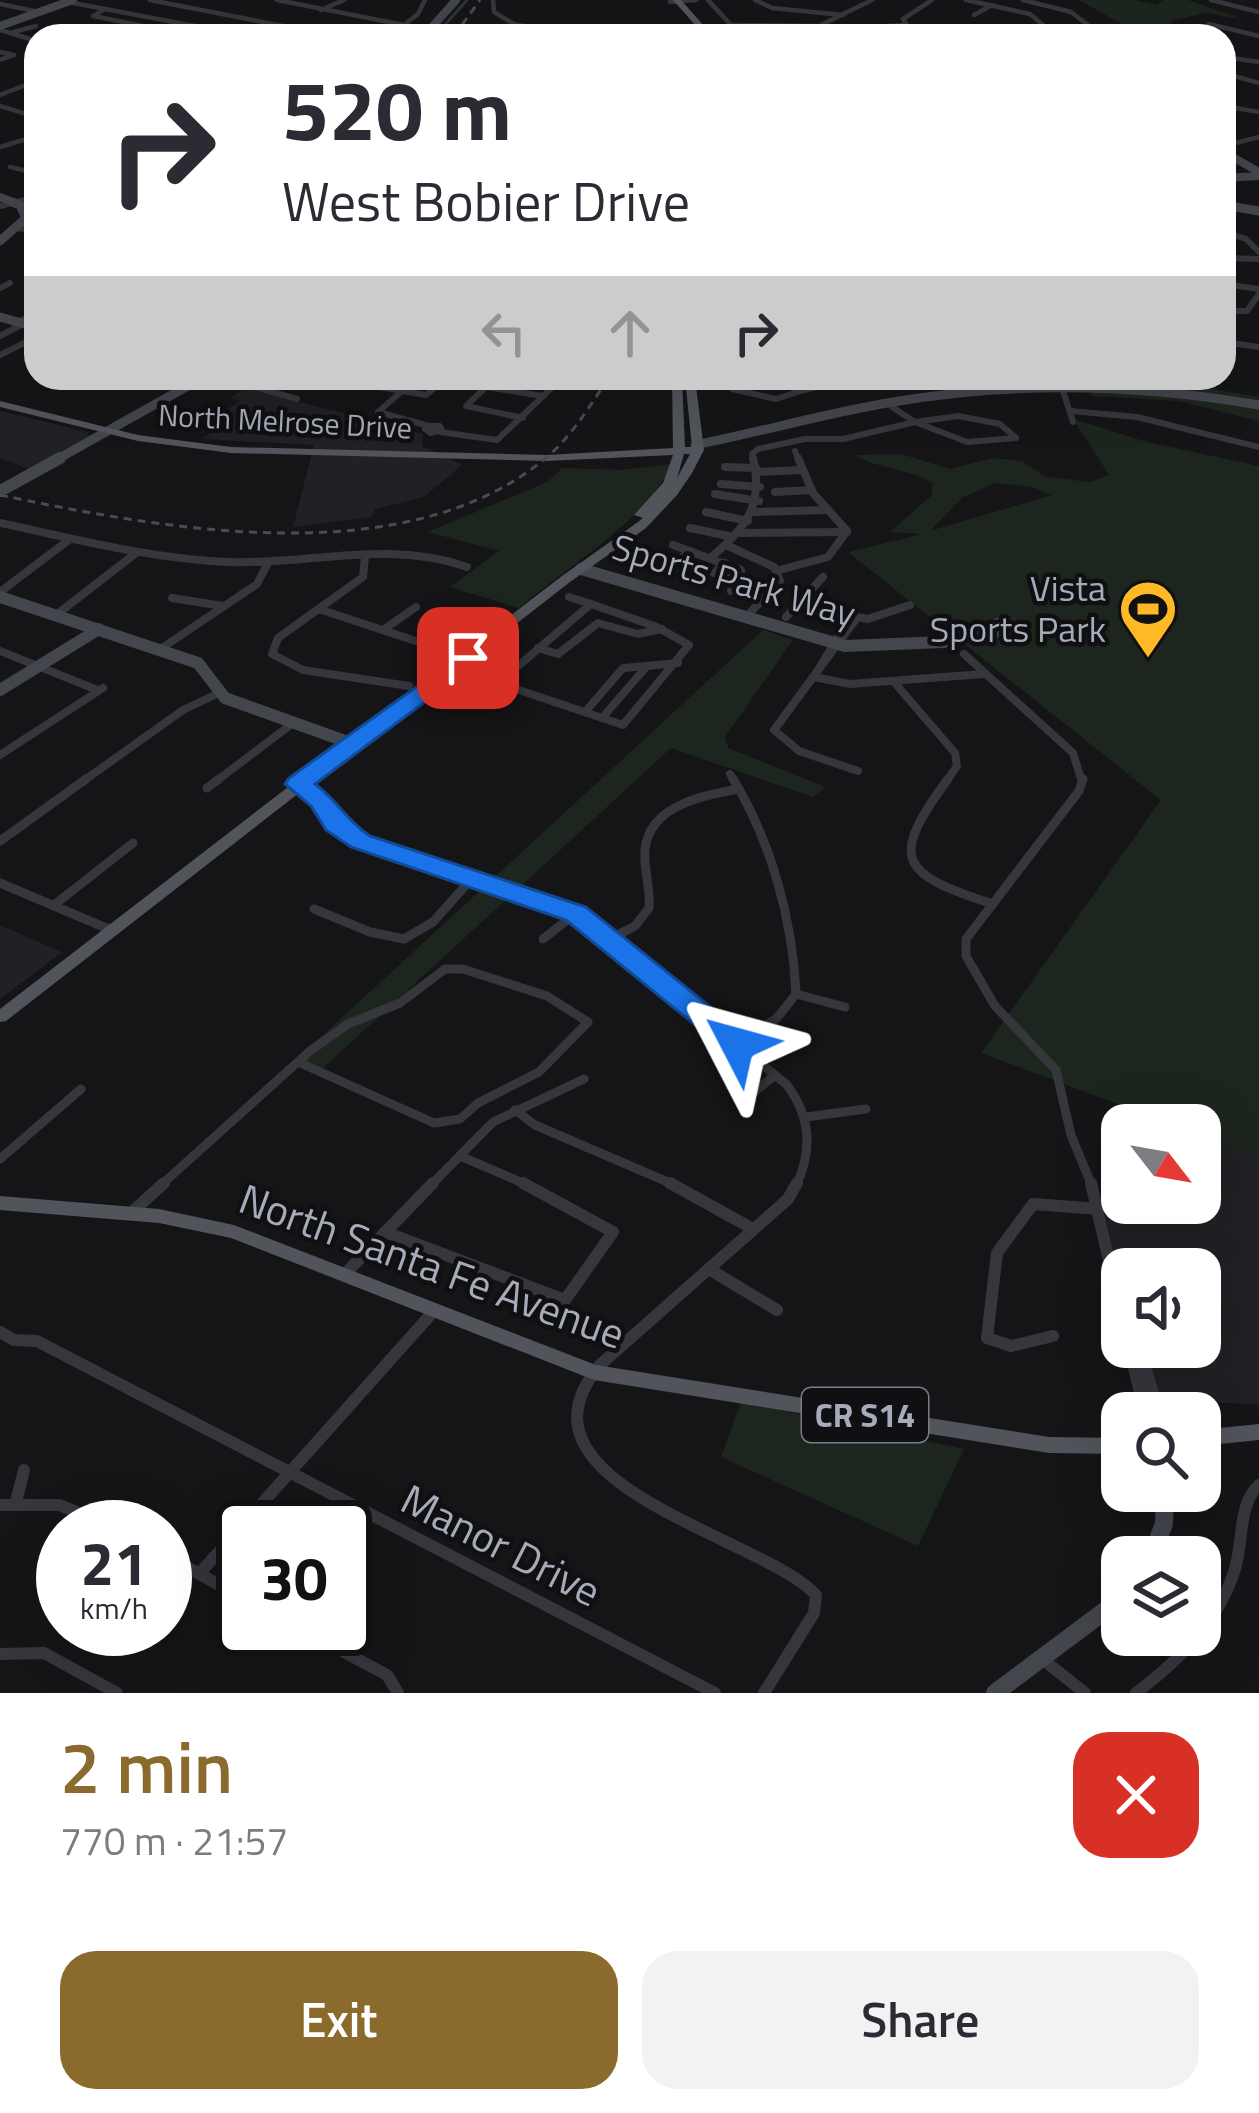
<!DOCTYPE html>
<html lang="en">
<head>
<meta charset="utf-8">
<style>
	body { margin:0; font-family:"Titillium Web",sans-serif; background:#f2f2f3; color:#2b2b33; height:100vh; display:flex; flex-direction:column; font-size:45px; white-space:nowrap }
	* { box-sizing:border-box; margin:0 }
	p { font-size:39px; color:#7c7c81 }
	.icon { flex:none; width:66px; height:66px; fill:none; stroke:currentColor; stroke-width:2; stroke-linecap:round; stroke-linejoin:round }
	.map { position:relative; height:1693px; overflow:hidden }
	.sheet { display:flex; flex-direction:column; background:#fff; flex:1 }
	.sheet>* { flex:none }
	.hud { position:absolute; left:24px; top:24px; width:1212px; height:366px; border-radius:36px; box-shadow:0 12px 48px #0002; background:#fff; color:#2b2b33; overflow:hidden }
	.needle { width:78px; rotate:121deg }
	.buttons { position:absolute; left:1101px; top:1104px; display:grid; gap:24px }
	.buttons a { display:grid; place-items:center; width:120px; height:120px; border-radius:24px; background:#fff; box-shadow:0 12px 48px #0002; font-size:60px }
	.speed { position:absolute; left:36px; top:1500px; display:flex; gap:24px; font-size:60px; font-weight:700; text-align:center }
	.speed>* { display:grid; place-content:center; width:156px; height:156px; border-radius:50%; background:#fff; box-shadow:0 12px 48px #0002; line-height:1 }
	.speed small { font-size:30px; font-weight:400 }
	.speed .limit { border:6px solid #111; border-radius:18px; background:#fff; color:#111 }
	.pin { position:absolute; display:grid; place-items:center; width:102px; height:102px; color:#fff; margin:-51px; border-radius:24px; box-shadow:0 6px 18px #0006 }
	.me { position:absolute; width:132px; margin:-66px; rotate:309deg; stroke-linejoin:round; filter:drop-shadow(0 0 9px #0008) }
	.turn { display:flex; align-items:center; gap:42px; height:252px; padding:0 60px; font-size:54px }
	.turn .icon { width:156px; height:156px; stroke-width:2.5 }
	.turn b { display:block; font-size:84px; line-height:102px }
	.lanes { display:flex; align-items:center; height:114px; padding:0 60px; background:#0003; justify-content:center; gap:60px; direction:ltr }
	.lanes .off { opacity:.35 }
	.round { display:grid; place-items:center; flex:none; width:126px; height:126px; border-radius:36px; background:#f2f2f3 }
	.headline { display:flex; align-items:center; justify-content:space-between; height:204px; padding:0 60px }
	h1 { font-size:72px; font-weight:600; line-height:90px; color:#8a6a2d }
	.action { display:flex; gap:24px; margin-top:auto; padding:24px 60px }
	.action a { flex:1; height:138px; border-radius:36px; background:#8a6a2d; color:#fff; font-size:48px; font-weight:600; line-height:138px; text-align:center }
	.action a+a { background:#f2f2f3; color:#2b2b33 }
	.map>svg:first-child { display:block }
	.built { fill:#212125 }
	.green { fill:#1d261e; fill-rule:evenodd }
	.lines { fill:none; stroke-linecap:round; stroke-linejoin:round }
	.stream { stroke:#2a343c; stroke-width:3 }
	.street-far4 { stroke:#36373d; stroke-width:4.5 }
	.street-far3 { stroke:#36373d; stroke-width:6 }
	.street-far2 { stroke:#36373d; stroke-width:8 }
	.street-far1 { stroke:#36373d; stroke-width:9 }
	.street { stroke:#36373d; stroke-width:12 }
	.secondary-far3 { stroke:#44464d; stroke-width:8 }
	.secondary-far2 { stroke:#44464d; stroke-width:9 }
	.secondary-far1 { stroke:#44464d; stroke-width:12 }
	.secondary { stroke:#44464d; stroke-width:18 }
	.primary { fill:#52545c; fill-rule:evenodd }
	.rail { stroke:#494b52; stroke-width:3; stroke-dasharray:8 6; stroke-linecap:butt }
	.route { fill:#1a73e8; stroke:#114b97; stroke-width:3 }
	.labels { text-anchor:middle; stroke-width:9; stroke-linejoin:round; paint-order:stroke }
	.far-street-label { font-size:30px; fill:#a6abb9; stroke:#101012 }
	.shield { fill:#101012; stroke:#797c87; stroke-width:3 }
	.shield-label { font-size:33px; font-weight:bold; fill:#a6abb9 }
	.street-label { font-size:36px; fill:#a6abb9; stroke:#101012 }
	.poi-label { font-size:36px; fill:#a6abb9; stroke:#101012; text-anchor:end }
	.near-street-label { font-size:42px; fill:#a6abb9; stroke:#101012 }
</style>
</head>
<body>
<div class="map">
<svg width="1259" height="1693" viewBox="0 0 1259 1693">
	<rect width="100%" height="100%" fill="#151517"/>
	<g class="built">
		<polygon points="246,388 423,434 422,446 462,465 424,497 375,509 371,517 293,527 314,445 201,439 234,419 218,414 241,401 229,398"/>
		<polygon points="0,411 88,432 89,436 29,469 0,458"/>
		<polygon points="0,925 62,952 0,999"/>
		<polygon points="1259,1089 1259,1405 1146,1398 1134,1347 1200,1347 1200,1269 1122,1269 1122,1291 1105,1215 1122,1174 1122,1203 1200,1203 1200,1125 1147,1125 1156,1107"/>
	</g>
	<g class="green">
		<polygon points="1079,0 1135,0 1157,5 1163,0 1188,0 1242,19 1206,13 1172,20 1170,26 1190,36 1143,36"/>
		<polygon points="1086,380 1184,384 1259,397 1259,421 1179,401 1092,396"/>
		<path d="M1073 419 1147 442 1259 466V1156L1200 1134V1125H1174L981 1053 1161 800 848 552 923 534 890 532 931 496 933 483C907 468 879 469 854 455L901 454 950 469 993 458 1022 461 1046 477 1091 482 1109 475ZM996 483 1032 487 1052 495 930 531 963 497Z"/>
		<path d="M671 464C651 517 564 569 519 608L450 587 499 551 428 532 547 482 562 468 621 470Z"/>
		<polygon points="763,630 793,640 725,737 728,748 825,787 813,797 671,748 321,1070 297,1059"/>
		<polygon points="741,1402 964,1449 918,1546 721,1457"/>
	</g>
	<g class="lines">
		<polyline class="stream" points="435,36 467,0"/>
		<g class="street-far4">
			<polyline points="150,0 335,36"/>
			<polyline points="277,0 404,25"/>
			<polyline points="493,0 494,12 514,24 571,36"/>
			<polyline points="708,0 741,36"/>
			<polyline points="755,0 772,8 843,15"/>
			<polyline points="932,0 903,19 909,28 932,36"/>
			<polyline points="966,0 1030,14 1056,36"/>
			<polyline points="1023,0 1071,12 1102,36"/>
			<polyline points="1211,0 1259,12"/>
			<polyline points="68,2 248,36"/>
			<polyline points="670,2 696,0"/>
			<polyline points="0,4 39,12"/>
			<polyline points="105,9 93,16 194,36"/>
			<polyline points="321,10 344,0"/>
			<polyline points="974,15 992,5"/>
			<polyline points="1209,24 1259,36"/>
			<polyline points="731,25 820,26"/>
			<polyline points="887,26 906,25"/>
			<polyline points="817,27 872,0"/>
			<polyline points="0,30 36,41"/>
			<polyline points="1016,32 1050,31"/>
			<polyline points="10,33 36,26"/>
			<polyline points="60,36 88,26"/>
			<polyline points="111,36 121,32"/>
			<polyline points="390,36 418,14 425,0"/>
			<polyline points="940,36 951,30"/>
			<polyline points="0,52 14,55 0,60"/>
			<polyline points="1224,57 1259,62"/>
			<polyline points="1224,73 1259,83"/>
			<polyline points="0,95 36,81"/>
			<polyline points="0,106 36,117"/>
			<polyline points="1224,106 1259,112"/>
			<polyline points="1224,146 1259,137"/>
			<polyline points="0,147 36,136"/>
			<polyline points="10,167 36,173"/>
			<polyline points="4,205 36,196"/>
		</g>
		<g class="street-far3">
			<polyline points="0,206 15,202"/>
			<polyline points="17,228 36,231"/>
			<polyline points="1224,232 1246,239 1259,252"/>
			<polyline points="1224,258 1259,259"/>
			<polyline points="1224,284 1259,289"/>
			<polyline points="0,288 10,283"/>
			<polyline points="1224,311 1247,311 1259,294"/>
			<polyline points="18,322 36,313"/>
			<polyline points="0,336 23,324"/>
			<polyline points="1224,342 1259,347"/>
			<polyline points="0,355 36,337"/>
			<polyline points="222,378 297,399"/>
			<polyline points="326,378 402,391 378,412 429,426"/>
			<polyline points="729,378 732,389 776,399 801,391 770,378"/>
			<polyline points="1059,378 1073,422"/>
			<polyline points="703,382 728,383"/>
			<polyline points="402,391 426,395 444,380 486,387 494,378"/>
			<polyline points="801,391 825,385"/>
			<polyline points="892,407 915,422"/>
			<polyline points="1071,411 1137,417 1259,447"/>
			<polygon points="958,416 1000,424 1016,438 967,442 915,422"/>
			<polyline points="523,418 466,406 486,387 543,396"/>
			<polygon points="429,426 440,426 442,430 430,433 425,429"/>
			<polyline points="440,432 497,440 562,378"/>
			<polyline points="795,451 799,461"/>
			<polyline points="754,461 752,454 758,449 805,439 843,439 915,422"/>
		</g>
		<g class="street-far2">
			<polyline points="725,467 756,468"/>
			<polyline points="757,472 801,470"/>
			<polyline points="721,484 760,487"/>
			<polyline points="775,492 812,490"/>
			<polyline points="715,494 759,501"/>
			<polyline points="706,512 748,521"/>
			<polyline points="754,512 828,510"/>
			<path d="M0 523C75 539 151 559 228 562 310 565 388 539 467 567"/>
			<polyline points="690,528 733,537"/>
			<polyline points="736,533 847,532"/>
			<polyline points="673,545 741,570 742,583 731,591"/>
			<polyline points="726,545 774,567 780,581 748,615"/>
			<polyline points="365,556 363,577 278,638 272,654 303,670 409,686"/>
			<path d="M711 557C746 529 764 504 753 458"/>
			<polyline points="725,563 714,573 742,583"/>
			<polyline points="668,567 691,551"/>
			<polyline points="776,571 828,557 847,531 813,493 798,458"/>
			<polyline points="0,592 70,539"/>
			<polyline points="569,597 591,604"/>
			<polyline points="172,598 223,606"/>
			<polygon points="591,604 657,627 689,645 623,725 498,683"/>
			<polyline points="319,609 509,672"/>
			<polyline points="832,613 868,619 910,605"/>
			<polyline points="56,615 136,553"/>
			<polyline points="786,617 823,577"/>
			<polyline points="856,619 774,730 799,751 858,771"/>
			<polyline points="383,630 416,607"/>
			<polyline points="538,648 558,654 598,623 638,634 662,629"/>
			<polyline points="159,650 257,584 268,563"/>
			<polyline points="0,651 95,689"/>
			<polyline points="964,654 1073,753 1082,782"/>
			<polyline points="814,677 850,684 984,674"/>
			<polyline points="814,677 849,618"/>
			<polyline points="894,682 955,753 957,766 946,782"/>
			<polyline points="585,712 623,668 647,666"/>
			<polyline points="602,718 647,666 678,663"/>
			<polyline points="0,755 103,688"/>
			<polyline points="730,774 735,782"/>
			<polyline points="82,782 183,710 219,693"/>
			<polyline points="215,782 293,723"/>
		</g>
		<g class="street-far1">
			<path d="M733 779C771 841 793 921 796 994L777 1018 737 1044"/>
			<path d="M948 779C888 860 900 874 993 904"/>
			<polyline points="1083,779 1079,791 966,939 966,956 995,1006 1056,1070 1071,1135 1092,1186"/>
			<path d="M299 784 354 838 576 913 786 1084C811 1116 813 1150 796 1186"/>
			<polyline points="207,788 219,779"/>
			<polyline points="0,841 86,779"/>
			<polyline points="0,883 111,930"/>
			<polyline points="54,905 133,843"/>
			<polyline points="314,909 370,932 404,939 433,922 474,876"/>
			<polyline points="543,939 576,913"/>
			<path d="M610 939 635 926 649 908C651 888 643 869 645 849 650 805 703 796 738 789"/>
			<polyline points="796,994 845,1007"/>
			<polyline points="746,1099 775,1075"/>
			<polyline points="515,1110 535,1125 677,1186"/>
			<polyline points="806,1117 866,1109"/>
			<polyline points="460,1156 530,1186"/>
			<polyline points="0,1159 81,1089"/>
			<polyline points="160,1186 310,1051 348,1024 400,1003 445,969 463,969 547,996 588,1022 539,1072 478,1103 460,1119 434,1123 298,1062"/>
			<polyline points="430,1186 493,1122 584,1079"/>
		</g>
		<g class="street">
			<polyline points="670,1183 753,1229"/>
			<polyline points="1091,1183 1122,1317"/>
			<polyline points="131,1213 164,1183"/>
			<polyline points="385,1232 565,1300 613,1232 523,1183"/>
			<polyline points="709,1269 777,1310"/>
			<polyline points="344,1275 433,1183"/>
			<polyline points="0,1332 14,1340 37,1341 715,1693"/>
			<polyline points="1053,1336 1011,1346 987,1338 997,1253 1033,1204 1099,1209"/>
			<polyline points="1129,1347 1145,1413"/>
			<polyline points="1139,1347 1159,1413"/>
			<polyline points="16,1502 24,1470"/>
			<polyline points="0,1505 59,1505 115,1527"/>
			<polyline points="165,1555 243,1598"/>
			<polyline points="199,1574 433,1312"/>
			<polyline points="301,1629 387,1675 398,1693"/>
			<polyline points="0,1654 44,1653 117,1693"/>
			<polyline points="1041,1658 1085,1693"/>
			<path d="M764 1693 814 1613 816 1595C764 1537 497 1484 601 1364L788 1199 797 1183"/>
			<path d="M1136 1693C1179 1660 1217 1624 1234 1572 1244 1544 1237 1505 1259 1485"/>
		</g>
		<g class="secondary-far3">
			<polyline points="0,26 73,0"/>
			<polyline points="424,36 456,0"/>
			<polyline points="787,36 817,36"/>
			<polyline points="1224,152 1259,172"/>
			<polyline points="1224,178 1259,176"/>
			<polyline points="0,197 20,205"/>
		</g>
		<g class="secondary-far2">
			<polyline points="1224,205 1259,211"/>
			<polyline points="0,241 26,218 20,205 12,202"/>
			<polyline points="0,317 36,327"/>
			<path d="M695 445C761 432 826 413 893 402 1015 381 1137 384 1259 405"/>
			<polyline points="54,461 202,378"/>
		</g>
		<g class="secondary-far1">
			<polyline points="0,491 60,458"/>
			<polyline points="581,569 845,646 943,642"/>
			<polyline points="0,597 198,663 225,698 356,745"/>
			<polygon points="1002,623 1017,627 943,642"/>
			<polyline points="0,690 99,629"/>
		</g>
		<g class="secondary">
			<polyline points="1151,1557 1164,1524 1165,1491"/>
			<polyline points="995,1693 1122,1598"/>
		</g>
		<g class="primary">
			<polygon points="673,0 681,0 713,36 705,36"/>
			<path d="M672 378H682L685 447H692L685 378H695L704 450 692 473 677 495 646 528 570 582 6 1021 0 1022V1009L562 576 638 522 643 518 634 515 663 483 673 455 546 461 231 453 138 441 0 407V401L138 435 231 447 546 455 673 448ZM684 454H690L677 478Z"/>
			<polygon points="0,1196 159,1209 234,1225 596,1365 1049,1437 1122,1438 1122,1454 1049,1453 594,1380 231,1238 159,1223 0,1210"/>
			<polygon points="1259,1424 1259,1440 1200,1446 1200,1430"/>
		</g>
		<g class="rail">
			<polyline points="454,36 480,0"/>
			<path d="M0 495C163 529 407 575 547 457 573 435 590 405 609 378"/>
		</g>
	</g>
	<path class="route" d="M468 650 480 658 477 663 315 784C337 800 347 821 370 836L586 907 748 1037 753 1044 748 1051H727L566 920 351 847 326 830 311 806 285 784 289 778Z"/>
	<defs>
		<g id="stadium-pin" transform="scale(3)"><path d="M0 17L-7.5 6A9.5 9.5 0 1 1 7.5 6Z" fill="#ffb826" stroke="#101012"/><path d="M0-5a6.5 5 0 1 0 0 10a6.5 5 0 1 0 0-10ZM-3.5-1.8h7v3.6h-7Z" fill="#111"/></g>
	</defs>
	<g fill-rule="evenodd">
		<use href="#stadium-pin" x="1148" y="609"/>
	</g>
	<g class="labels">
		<g class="far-street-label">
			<text transform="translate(285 422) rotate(3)" y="10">North Melrose Drive</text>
		</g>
		<rect class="shield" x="802" y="1388" width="126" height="54" rx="9"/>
		<g class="shield-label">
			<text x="865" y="1427">CR S14</text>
		</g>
		<g class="street-label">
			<text transform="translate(734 580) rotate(16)" y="13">Sports Park Way</text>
		</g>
		<g class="poi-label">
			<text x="1106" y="601">Vista<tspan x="1106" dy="41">Sports Park</tspan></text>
		</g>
		<g class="near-street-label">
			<text transform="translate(432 1266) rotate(20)" y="15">North Santa Fe Avenue</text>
			<text transform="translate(501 1545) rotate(27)" y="15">Manor Drive</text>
		</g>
	</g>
</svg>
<div class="buttons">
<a><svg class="needle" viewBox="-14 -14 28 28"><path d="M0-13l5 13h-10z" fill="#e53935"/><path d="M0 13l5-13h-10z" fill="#7c7c81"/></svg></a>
<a><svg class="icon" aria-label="sound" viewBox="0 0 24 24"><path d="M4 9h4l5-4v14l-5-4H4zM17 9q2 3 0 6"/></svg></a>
<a><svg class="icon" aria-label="search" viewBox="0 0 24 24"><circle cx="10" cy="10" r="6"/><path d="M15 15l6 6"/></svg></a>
<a><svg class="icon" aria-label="layers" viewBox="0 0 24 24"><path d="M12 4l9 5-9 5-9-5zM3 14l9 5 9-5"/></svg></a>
</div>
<div class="speed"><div>21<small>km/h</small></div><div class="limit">30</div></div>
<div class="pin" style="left:468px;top:658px;background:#d93025"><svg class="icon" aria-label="arrive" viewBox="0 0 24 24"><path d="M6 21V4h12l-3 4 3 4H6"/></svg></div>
<svg class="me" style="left:737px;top:1044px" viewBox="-20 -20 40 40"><path d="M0-17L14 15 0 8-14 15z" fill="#1a73e8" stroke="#fff" stroke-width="4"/></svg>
<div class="hud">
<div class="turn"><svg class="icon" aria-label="right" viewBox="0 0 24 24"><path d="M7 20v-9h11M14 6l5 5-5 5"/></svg><div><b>520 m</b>West Bobier Drive</div></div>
<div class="lanes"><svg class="icon off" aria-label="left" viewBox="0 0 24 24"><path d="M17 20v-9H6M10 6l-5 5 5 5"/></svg><svg class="icon off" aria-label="ahead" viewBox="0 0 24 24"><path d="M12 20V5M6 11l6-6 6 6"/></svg><svg class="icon" aria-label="right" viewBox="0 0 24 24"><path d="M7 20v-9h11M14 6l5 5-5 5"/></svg></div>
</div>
</div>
<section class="sheet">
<div class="headline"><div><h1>2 min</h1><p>770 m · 21:57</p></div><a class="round" style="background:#d93025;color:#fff"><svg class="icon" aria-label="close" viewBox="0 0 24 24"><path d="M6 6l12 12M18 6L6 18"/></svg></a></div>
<div class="action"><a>Exit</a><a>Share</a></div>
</section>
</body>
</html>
